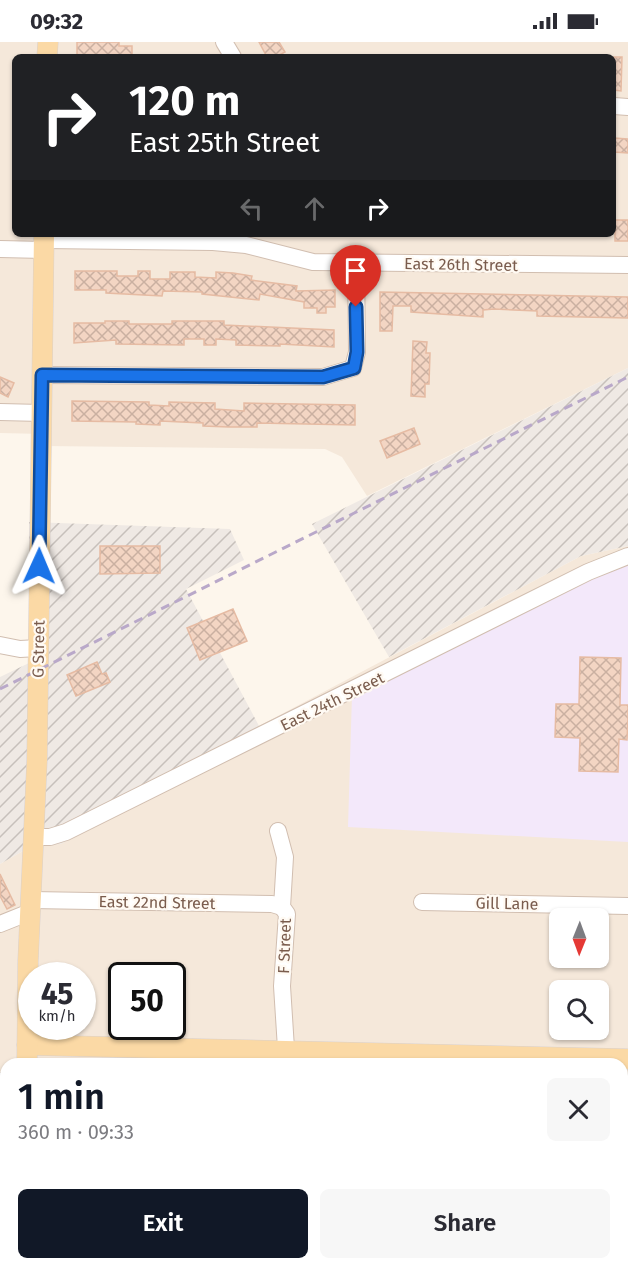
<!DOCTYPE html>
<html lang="en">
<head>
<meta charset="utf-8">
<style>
	body { margin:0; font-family:"Fira Sans",sans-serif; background:#f7f7f7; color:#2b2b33; height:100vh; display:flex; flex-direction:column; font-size:22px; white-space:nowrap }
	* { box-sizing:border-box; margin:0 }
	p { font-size:20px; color:#7c7c81 }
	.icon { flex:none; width:33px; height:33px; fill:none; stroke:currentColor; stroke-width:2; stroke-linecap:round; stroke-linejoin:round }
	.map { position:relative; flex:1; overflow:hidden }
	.sheet { position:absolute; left:0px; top:1016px; width:628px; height:212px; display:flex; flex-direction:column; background:#fff; border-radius:18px 18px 0 0; box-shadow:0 2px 4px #0004 }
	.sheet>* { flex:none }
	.banner { position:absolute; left:12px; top:12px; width:604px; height:183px; border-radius:9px; box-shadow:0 2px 4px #0004; background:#202124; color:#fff; overflow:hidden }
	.needle { width:39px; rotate:181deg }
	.fabs { position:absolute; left:549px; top:866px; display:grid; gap:12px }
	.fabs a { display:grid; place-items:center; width:60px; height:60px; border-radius:9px; background:#fff; box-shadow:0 2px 4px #0004; font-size:30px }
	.speed { position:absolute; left:18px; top:920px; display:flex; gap:12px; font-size:30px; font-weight:700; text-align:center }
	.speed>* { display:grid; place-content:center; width:78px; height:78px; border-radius:50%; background:#fff; box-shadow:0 2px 4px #0004; line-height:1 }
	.speed small { font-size:15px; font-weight:400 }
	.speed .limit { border:3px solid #111; border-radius:9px; background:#fff; color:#111 }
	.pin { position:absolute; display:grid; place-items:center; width:51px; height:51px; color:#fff; margin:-62px -26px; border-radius:50% 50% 50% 0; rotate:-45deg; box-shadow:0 0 6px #0007 }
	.pin .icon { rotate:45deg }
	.me { position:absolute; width:66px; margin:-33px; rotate:1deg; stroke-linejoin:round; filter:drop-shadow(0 0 4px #0008) }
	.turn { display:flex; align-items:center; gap:21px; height:126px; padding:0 18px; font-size:27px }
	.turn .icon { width:78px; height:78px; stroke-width:2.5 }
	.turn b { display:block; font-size:42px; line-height:51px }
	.lanes { display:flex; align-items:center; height:57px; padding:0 18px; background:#0003; justify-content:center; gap:30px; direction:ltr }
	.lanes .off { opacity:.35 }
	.round { display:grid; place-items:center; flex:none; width:63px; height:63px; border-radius:9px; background:#f7f7f7 }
	.overview { display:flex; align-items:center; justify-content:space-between; height:102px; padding:0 18px }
	h1 { font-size:36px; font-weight:600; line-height:45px; color:#111827 }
	.action { display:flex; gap:12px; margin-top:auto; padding:12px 18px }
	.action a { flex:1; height:69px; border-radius:9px; background:#111827; color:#fff; font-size:24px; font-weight:600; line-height:69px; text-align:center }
	.action a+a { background:#f7f7f7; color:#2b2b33 }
	.status { display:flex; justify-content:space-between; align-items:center; height:42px; padding:0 30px; background:#fff; direction:ltr }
	.status svg { height:16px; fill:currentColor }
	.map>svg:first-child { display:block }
	.residential { fill:#f5e8da; fill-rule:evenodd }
	.industrial { fill:url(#industrial-furrows) }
	.education { fill:#f3e8fa }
	.building { fill:url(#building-cross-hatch); stroke:#e6bba3; stroke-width:1.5 }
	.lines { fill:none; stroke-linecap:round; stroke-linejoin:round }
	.minor-casing { stroke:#d1beb0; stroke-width:18 }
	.major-casing { stroke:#dad1cd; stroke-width:21 }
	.minor { stroke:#fff; stroke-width:16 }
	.major { stroke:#fbd9a5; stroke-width:20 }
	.rail { stroke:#b9a8c9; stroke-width:3; stroke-dasharray:9 6; stroke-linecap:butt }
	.route-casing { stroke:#114b97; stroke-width:15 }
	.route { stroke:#1a73e8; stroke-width:10 }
	.labels { text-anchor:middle; stroke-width:4.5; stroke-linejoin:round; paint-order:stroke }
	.street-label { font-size:16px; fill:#7a5c4d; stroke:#fffaf3 }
</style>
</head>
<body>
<div class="status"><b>09:32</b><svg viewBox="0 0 49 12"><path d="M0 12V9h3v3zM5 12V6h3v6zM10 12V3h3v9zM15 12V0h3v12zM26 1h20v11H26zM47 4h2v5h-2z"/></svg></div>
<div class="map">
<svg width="628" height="1226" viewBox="0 0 628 1226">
	<defs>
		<pattern id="industrial-furrows" width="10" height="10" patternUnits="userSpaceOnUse" patternTransform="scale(1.5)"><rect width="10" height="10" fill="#efe9e4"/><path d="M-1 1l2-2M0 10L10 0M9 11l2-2" fill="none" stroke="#c7c0bb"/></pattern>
		<pattern id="building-cross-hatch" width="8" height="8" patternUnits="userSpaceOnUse" patternTransform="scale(1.5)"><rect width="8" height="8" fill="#f3d5c3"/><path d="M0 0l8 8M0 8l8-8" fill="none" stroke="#cab0a1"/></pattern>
	</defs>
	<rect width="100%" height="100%" fill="#fdf6ec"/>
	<g class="residential">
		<path d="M0 0H628V326L367 454 342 415 325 407 43 404V392L0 391ZM15 15H614V192H15Z"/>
		<path d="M628 504V1226H18V1221H622V1022H6V1157H0V822L30 805 266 697 259 684 581 514ZM560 876H598V915H560ZM32 933H82V984H32ZM122 933H172V984H122ZM560 948H598V987H560Z"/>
	</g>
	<g class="industrial">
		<polygon points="628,326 628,504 581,514 389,615 312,482"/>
		<polygon points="29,480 230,487 244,518 186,547 266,697 61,802 30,805 0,822 0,635 29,621"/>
		<polygon points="0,1157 6,1157 6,1221 18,1221 18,1226 0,1226"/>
	</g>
	<polygon class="education" points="628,519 628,800 348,785 352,653"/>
	<g class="building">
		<polygon points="77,0 119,0 119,4 132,4 132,15 77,15"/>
		<polygon points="259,0 279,0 285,10 276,15 267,15"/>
		<polygon points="614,15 622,15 621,49 614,48"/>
		<polygon points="614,96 628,97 628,111 614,110"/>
		<rect x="615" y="178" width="13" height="21"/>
		<polygon points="75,229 117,229 117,234 138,234 138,229 150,229 150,237 170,237 170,230 195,230 195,235 216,236 216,230 233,231 252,234 251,238 297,244 296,249 335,248 335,265 326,265 326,271 317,271 317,266 304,266 304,260 260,252 259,258 202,252 202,250 163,249 162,254 106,251 106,248 75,248"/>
		<polygon points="380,250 628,255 628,276 537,274 537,269 494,267 483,268 483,275 411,270 411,264 393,264 392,289 380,289"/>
		<polygon points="105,279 129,279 129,282 172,282 172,279 224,279 224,283 334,288 334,305 280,302 280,304 236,303 236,298 216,297 216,303 204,303 204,297 184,297 184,303 116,302 116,298 74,301 74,281 105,281"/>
		<polygon points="413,299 427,300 426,311 430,311 429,342 425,342 425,355 411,354"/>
		<polygon points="0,335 14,341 8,355 0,351"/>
		<polygon points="72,359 149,360 149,363 169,364 169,360 215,361 215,367 244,369 244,361 355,363 355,383 257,381 257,385 229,385 203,384 203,381 160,379 160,383 136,382 136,380 72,379"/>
		<polygon points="414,386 420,402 387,416 380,399"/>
		<polygon points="100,504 160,504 160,531 100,532"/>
		<polygon points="233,567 247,599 200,618 187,586"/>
		<polygon points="580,615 621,616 620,663 628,663 628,677 627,698 619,697 618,730 579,729 580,696 555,695 556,662 579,662"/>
		<polygon points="97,620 102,632 106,631 110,640 76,654 67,633"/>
		<polygon points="0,832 15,863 7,867 0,854"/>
	</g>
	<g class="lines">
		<g class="minor-casing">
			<g id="minor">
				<polyline points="224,0 233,15"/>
				<polyline points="614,64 628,65"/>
				<polyline points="44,198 213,200 246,203 313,220 628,223"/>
				<polyline points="0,207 44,208"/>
				<polyline points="42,333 323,335 353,326 357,310 356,220"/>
				<polyline points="0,370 42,371"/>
				<polyline points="0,603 20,607 38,606"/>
				<polyline points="278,789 285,815 282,865 287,872 282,944 287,1022"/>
				<polyline points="34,795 50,795 66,790 588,530 628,514"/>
				<polyline points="31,858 272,862 282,865"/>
				<polyline points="422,860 628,864"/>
				<polyline points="0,882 30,870"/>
				<polyline points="0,1039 6,1039"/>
				<polyline points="0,1095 6,1095"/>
				<polyline points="622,1186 628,1186"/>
				<polyline points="282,1226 282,1221"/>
				<polyline points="503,1226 503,1221"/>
			</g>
		</g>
		<g class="major-casing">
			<g id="major">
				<polyline points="47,15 48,0"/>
				<polyline points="27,1003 628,1017"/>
				<polyline points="27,1022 28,919 37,718 44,192"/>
				<polyline points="23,1226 23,1221"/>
			</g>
		</g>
		<use href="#minor" class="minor"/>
		<use href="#major" class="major"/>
		<polyline class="rail" points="0,647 628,335"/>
	</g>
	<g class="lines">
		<g class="route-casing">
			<polyline id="route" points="39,524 42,333 323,335 354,326 357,310 356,265"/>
		</g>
		<use href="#route" class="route"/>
	</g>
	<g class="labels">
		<g class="street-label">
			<text transform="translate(461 222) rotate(1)" y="6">East 26th Street</text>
			<text transform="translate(38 607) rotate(-89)" y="6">G Street</text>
			<text transform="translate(332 659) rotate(-26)" y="6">East 24th Street</text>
			<text transform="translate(157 860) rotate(1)" y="6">East 22nd Street</text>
			<text transform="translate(507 861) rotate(1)" y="6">Gill Lane</text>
			<text transform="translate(284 904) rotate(-88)" y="6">F Street</text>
		</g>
	</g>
</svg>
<div class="fabs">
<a><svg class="needle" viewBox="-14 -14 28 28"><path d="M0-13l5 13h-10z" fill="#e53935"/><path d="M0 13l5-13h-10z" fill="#7c7c81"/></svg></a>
<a><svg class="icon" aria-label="search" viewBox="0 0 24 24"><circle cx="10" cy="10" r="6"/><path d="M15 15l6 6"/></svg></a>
</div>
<div class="speed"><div>45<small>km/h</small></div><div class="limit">50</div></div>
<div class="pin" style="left:356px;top:265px;background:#d93025"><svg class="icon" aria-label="arrive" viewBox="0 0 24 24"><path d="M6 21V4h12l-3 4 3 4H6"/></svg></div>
<svg class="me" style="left:39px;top:524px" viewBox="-20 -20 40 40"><path d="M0-17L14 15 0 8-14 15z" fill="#1a73e8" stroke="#fff" stroke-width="4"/></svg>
<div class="banner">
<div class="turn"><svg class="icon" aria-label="right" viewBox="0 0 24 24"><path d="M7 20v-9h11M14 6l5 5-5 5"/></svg><div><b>120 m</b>East 25th Street</div></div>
<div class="lanes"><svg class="icon off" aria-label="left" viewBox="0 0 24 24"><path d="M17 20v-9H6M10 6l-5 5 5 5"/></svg><svg class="icon off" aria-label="ahead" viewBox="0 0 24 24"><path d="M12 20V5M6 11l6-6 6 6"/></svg><svg class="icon" aria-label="right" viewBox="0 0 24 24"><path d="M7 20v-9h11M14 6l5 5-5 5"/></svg></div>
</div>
<section class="sheet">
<div class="overview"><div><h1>1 min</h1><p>360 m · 09:33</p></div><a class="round"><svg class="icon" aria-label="close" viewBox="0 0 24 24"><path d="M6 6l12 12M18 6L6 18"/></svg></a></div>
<div class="action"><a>Exit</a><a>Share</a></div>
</section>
</div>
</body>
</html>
